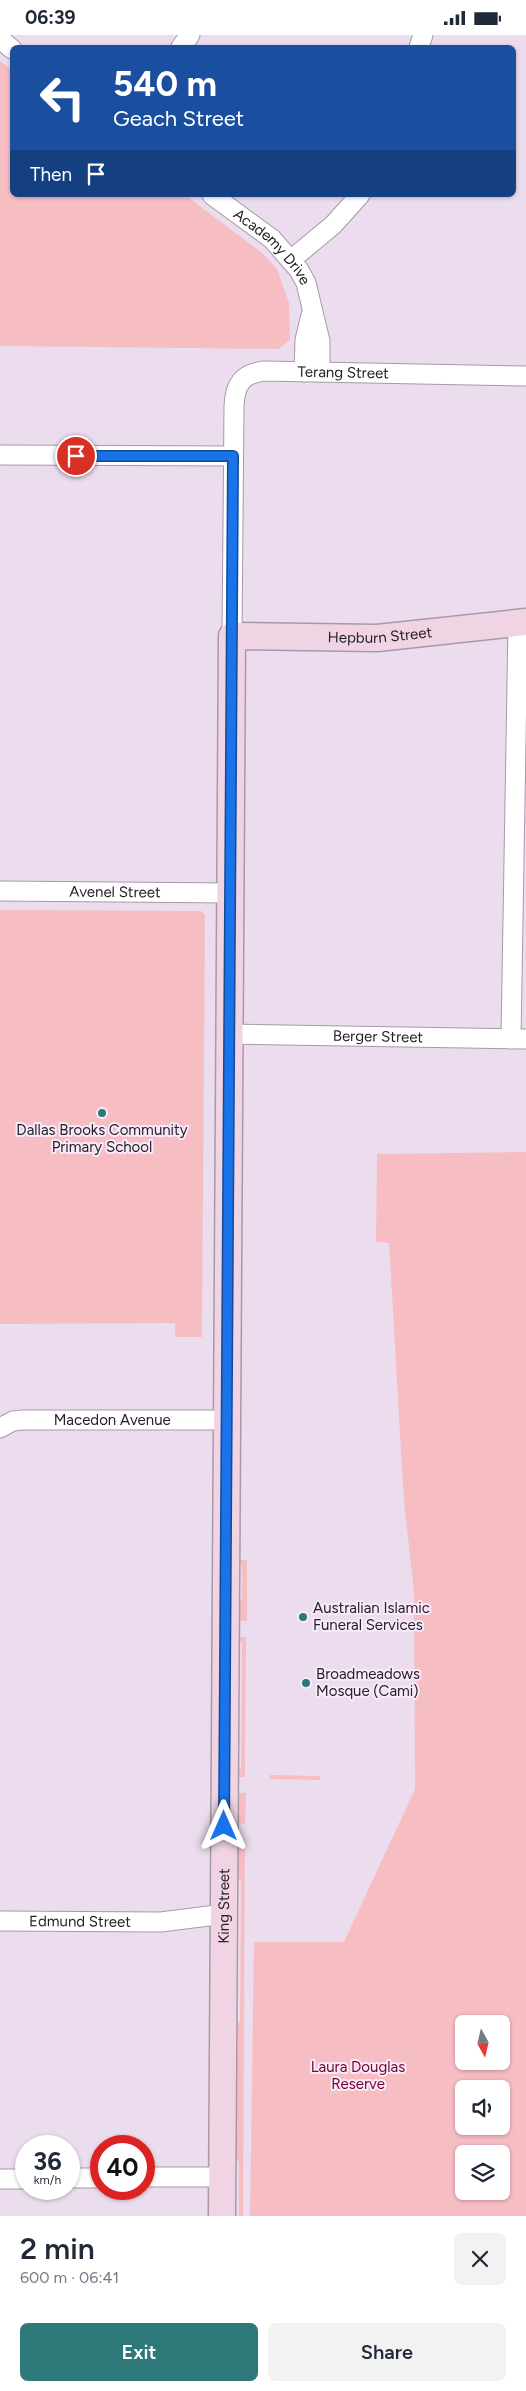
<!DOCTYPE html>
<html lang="en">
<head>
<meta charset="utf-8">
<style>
	body { margin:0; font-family:Figtree,sans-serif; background:#f2f2f3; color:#1f2937; height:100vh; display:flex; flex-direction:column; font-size:19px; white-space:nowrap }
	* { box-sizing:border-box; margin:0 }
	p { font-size:16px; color:#747a83 }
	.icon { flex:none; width:28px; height:28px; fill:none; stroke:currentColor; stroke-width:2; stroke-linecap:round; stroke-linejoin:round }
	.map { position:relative; height:2181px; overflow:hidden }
	.details { display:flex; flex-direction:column; background:#fff; flex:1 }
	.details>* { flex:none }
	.hud { position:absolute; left:10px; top:10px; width:506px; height:152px; border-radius:8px; box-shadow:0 1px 4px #0004; background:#1a4fa0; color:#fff; overflow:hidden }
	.needle { width:32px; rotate:172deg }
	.tools { position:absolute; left:455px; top:1980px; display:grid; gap:10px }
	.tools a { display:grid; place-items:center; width:55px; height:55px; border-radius:8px; background:#fff; box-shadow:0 1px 4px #0004; font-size:25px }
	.speed { position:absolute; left:15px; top:2100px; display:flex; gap:10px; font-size:25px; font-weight:700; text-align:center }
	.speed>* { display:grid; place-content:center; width:65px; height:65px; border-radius:50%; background:#fff; box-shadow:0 1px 4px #0004; line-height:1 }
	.speed small { font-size:12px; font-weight:400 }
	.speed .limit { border:8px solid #d22; background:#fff; color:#111 }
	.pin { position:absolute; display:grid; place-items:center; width:42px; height:42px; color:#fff; margin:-21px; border:2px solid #fff; border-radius:50%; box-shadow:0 1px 5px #0007 }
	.me { position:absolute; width:55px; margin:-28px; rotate:0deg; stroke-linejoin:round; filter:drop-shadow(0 0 4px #0008) }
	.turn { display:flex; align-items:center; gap:18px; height:105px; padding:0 20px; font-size:22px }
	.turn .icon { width:65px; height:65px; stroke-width:2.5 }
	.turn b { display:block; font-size:35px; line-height:42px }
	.then { display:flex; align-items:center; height:48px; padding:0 20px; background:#0003; gap:10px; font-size:19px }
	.round { display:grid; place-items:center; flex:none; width:52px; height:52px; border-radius:8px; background:#f2f2f3 }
	.headline { display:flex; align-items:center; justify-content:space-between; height:85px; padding:0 20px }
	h1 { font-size:30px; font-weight:600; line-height:38px }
	.cta { display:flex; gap:10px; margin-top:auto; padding:10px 20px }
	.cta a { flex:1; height:58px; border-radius:8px; background:#2f787a; color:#fff; font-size:20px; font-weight:600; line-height:58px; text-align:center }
	.cta a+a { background:#f2f2f3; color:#1f2937 }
	.status { display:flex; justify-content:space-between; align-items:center; height:35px; padding:0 25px; background:#fff; direction:ltr }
	.status svg { height:14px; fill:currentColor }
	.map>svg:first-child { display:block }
	.green { fill:#f6bdc3; fill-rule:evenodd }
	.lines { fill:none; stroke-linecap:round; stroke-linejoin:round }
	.street-casing { stroke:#a799a9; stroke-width:21 }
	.secondary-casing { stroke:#a799a9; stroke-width:29 }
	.street { stroke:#fff; stroke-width:19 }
	.secondary { stroke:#f1d4e4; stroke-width:26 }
	.route-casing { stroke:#114b97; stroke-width:12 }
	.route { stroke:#1a73e8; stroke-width:9 }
	.poi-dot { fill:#2f787a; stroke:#f9eafb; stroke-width:2 }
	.labels { text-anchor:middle; stroke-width:4; stroke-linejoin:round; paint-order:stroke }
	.street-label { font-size:15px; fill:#262127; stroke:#f9eafb }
	.poi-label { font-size:15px; fill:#262127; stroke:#f9eafb; text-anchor:start }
	.park-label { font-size:15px; fill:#760029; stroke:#f9eafb }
</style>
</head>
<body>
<div class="status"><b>06:39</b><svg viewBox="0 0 49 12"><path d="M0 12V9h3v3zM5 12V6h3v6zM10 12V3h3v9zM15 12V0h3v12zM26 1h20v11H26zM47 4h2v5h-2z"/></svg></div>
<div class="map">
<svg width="526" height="2181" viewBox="0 0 526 2181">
	<rect width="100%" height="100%" fill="#ecddee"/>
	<g class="green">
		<polygon points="0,26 12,35 12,160 185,160 261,217 277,234 289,268 290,305 279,314 0,311"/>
		<polygon points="0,875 201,876 205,881 202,1302 175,1302 175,1288 0,1289"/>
		<path d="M526 1117V2181H250L254 1907H344L415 1754 414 1556 404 1467 389 1208 376 1207 377 1119ZM464 1989H501V2026H464ZM464 2054H501V2091H464ZM464 2119H501V2156H464Z"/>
		<polygon points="237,1525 247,1525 247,1586 238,1586 237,1569 242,1564 242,1531"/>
		<polygon points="238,1602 246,1602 245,1742 237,1742 235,1738 241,1733 242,1608"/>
		<polygon points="270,1740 320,1741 320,1745 270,1744"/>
		<polygon points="238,1758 246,1758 245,1790 236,1786"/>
		<polygon points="245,1809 243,2181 239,2181 239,2127 233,2120 234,1993 240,1986 241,1846 235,1840 235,1815"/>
	</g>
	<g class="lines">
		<g class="street-casing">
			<g id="street">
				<polyline points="0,4 12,14"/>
				<polyline points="181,12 190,0"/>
				<polyline points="419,12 423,0"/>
				<path id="s1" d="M212 160 272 204 299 235 306 248 320 306V337"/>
				<polyline points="292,224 333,190 360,160"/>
				<polyline points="304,337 305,305 311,280"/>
				<polyline points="0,420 233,421"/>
				<path id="s2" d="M232 601 234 371C235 349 242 339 264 336L526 341"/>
				<path id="s3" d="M0 856 230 858"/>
				<path id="s4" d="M230 999 526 1004"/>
				<polyline points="511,1004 518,588"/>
				<path id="s5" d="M0 1393 13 1386 22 1385H227"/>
				<path id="s6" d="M0 1886 161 1887 224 1879"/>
				<polyline points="144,2142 222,2142"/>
				<polyline points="69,2143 101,2143"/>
				<polyline points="0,2144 26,2144"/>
			</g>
		</g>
		<g class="secondary-casing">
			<g id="secondary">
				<path id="s7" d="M222 2181 232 601 377 603 526 587"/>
			</g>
		</g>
		<use href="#street" class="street"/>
		<use href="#secondary" class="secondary"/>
	</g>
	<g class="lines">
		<g class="route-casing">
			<polyline id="route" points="76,421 233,421 224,1791"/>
		</g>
		<use href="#route" class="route"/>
	</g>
	<g class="poi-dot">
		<circle cx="102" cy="1078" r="5"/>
		<circle cx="303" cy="1582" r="5"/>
		<circle cx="306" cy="1648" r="5"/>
	</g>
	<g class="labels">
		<g class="street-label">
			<text dy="5" stroke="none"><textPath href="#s1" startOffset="80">Academy Drive</textPath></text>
			<text dy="5" stroke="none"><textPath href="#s2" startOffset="361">Terang Street</textPath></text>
			<text dy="5" stroke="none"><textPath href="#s7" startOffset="1728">Hepburn Street</textPath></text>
			<text dy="5" stroke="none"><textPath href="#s3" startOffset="115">Avenel Street</textPath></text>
			<text dy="5" stroke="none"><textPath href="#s4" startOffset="148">Berger Street</textPath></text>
			<text dy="5" stroke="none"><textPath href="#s5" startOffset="114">Macedon Avenue</textPath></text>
			<text dy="5" stroke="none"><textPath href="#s7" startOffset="310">King Street</textPath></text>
			<text dy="5" stroke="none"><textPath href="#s6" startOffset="80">Edmund Street</textPath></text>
		</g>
		<g class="poi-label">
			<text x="102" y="1100" text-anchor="middle">Dallas Brooks Community<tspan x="102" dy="17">Primary School</tspan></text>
			<text x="313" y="1578">Australian Islamic<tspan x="313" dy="17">Funeral Services</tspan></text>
			<text x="316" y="1644">Broadmeadows<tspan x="316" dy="17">Mosque (Cami)</tspan></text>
		</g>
		<g class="park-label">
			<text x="358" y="2037">Laura Douglas<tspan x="358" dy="17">Reserve</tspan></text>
		</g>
	</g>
</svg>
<div class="tools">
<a><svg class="needle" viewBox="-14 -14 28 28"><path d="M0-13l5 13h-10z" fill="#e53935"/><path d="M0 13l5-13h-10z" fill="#747a83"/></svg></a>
<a><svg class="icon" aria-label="sound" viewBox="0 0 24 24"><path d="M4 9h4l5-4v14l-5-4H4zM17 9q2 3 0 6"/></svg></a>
<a><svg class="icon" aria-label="layers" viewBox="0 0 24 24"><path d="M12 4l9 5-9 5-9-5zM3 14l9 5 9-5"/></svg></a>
</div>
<div class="speed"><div>36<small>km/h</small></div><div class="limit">40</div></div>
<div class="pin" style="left:76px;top:421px;background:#d93025"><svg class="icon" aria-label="arrive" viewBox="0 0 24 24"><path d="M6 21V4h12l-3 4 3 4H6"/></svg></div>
<svg class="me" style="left:224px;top:1791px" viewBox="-20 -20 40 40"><path d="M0-17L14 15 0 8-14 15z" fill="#1a73e8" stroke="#fff" stroke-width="4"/></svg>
<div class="hud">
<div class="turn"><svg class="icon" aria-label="left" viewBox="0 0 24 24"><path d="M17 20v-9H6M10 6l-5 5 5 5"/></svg><div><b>540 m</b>Geach Street</div></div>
<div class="then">Then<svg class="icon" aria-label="arrive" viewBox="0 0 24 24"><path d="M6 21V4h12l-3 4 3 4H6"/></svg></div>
</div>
</div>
<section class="details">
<div class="headline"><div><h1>2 min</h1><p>600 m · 06:41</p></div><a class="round"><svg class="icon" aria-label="close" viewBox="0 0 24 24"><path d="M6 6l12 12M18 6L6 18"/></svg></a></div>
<div class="cta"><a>Exit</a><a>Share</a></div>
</section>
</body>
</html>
